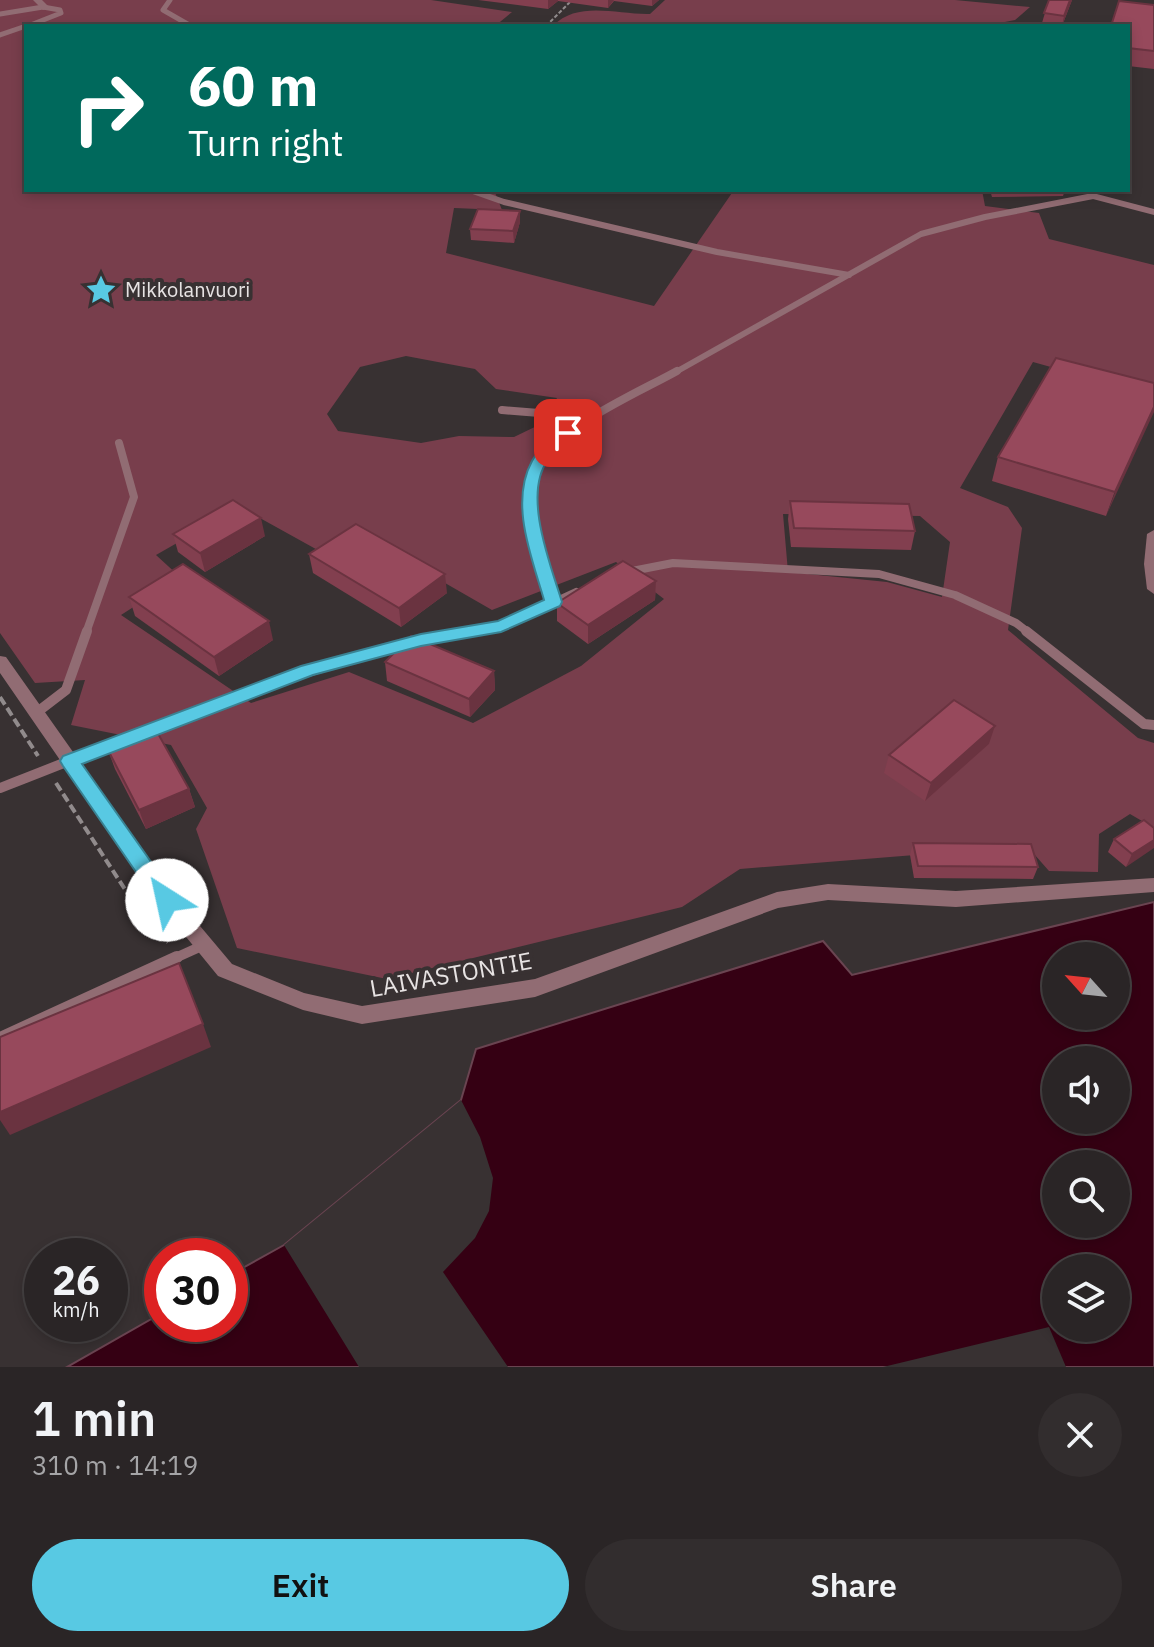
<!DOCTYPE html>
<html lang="en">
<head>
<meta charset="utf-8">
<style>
	body { margin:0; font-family:"IBM Plex Sans",sans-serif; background:#322d2e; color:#f1f3f6; height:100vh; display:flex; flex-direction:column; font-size:30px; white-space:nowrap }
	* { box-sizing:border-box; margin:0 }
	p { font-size:26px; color:#a5a5a7 }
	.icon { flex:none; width:44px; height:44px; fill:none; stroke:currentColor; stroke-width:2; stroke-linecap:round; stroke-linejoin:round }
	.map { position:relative; height:1367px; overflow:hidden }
	.side { display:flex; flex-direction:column; background:#2a2526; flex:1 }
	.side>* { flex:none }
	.top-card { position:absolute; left:24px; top:24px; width:1106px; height:168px; border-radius:0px; box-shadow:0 4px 12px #0003,0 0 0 2px #464243; background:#00695c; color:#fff; overflow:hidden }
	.needle { width:52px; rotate:297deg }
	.fabs { position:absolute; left:1042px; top:942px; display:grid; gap:16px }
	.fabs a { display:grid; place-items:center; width:88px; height:88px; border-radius:50%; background:#2a2526; box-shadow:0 4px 12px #0003,0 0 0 2px #464243; font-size:40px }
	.speed { position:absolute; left:24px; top:1238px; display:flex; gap:16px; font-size:40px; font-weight:700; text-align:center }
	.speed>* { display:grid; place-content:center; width:104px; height:104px; border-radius:50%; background:#2a2526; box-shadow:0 4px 12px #0003,0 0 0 2px #464243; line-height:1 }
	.speed small { font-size:20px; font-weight:400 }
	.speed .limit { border:12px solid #d22; background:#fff; color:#111 }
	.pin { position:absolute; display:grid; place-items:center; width:68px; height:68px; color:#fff; margin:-34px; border-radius:16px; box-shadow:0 4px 12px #0006 }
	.me { position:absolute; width:88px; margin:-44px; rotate:325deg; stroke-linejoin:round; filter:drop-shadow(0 0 6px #0008) }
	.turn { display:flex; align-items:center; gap:28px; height:168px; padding:0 32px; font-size:36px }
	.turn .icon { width:104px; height:104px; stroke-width:2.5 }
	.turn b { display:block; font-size:56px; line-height:68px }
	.round { display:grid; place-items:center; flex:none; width:84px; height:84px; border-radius:42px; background:#322d2e }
	.head { display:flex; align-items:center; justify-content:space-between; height:136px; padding:0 32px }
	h1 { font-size:48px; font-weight:600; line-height:60px }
	.primary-button { display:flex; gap:16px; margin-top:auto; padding:16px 32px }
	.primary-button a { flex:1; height:92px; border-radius:48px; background:#58c9e3; color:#111; font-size:32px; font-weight:600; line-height:92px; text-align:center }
	.primary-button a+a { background:#322d2e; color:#f1f3f6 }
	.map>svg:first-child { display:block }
	.green { fill:#783e4c; fill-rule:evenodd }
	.water { fill:#350013; stroke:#6a4451; stroke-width:2; fill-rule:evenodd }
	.pier { fill:#383132 }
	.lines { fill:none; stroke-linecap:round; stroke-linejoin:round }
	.path-far1 { stroke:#918b8c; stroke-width:2; stroke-dasharray:4 2; stroke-linecap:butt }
	.path { stroke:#918b8c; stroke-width:4; stroke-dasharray:9 4; stroke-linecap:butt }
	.lane-far4 { stroke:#916c73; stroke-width:5 }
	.lane-far3 { stroke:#916c73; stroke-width:6 }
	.lane-far2 { stroke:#916c73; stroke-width:8 }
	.lane-far1 { stroke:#916c73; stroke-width:10 }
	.lane { stroke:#916c73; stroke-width:12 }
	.street { fill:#916c73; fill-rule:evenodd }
	.wall { fill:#823f4f }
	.shaded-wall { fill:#6a3340 }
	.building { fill:#97495c; stroke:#6a3340; stroke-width:2 }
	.route { fill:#58c9e3; stroke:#398394; stroke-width:2 }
	.labels { text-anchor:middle; stroke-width:8; stroke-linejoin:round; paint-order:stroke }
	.far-poi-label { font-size:20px; fill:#e7e3e3; stroke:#383132; text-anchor:start }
	.street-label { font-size:24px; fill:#e7e3e3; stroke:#383132 }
</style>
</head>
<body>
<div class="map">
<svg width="1154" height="1367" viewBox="0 0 1154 1367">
	<rect width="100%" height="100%" fill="#383132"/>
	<g class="green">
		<path d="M0 0H431L512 12 495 26H26V190H494L502 210 454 208 446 253 654 306 734 190H982L985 206 1039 213 1049 239 1154 265V396L1033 362 960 488 1008 507 1022 528 1008 630 1138 738 1154 743V828L1130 814 1099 834 1098 872 1049 871 1027 846 740 869 682 907 387 979 237 948 196 829 207 808 171 745 71 725 85 680 35 683 0 633ZM406 356 475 369 496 389 557 398 543 423 514 437 459 436 421 443 338 431 327 414 360 367ZM240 507 323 553 358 533 492 610 616 562 664 599 581 666 473 723 349 672 251 703 121 615 180 577 156 555ZM783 514 920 516 950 542 942 597 887 582 788 572Z"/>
		<path d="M665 0H955L1030 7 1015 20 984 26H553C578 0 618 15 650 14Z"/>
	</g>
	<path class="water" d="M1154 902V1367H67L162 1313V1324H230V1275L284 1245 461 1100 476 1049 823 941 852 975ZM1056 956H1116V1016H1056ZM1056 1060H1116V1120H1056ZM1056 1164H1116V1224H1056ZM1056 1268H1116V1328H1056Z"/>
	<g class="pier">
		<polygon points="461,1100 480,1137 493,1178 489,1211 475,1238 443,1272 508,1367 359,1367 284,1245"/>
		<polygon points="1049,1327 1066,1367 883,1367"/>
	</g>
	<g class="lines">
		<polyline class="path-far1" points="546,26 570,2"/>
		<g class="path">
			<polyline points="0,697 38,756"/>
			<polyline points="56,783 152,931 168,942"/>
		</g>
		<g class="lane-far4">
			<polyline points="170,0 163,10 191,26"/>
			<polyline points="0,14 43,7 60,10 61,13 28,26"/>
			<polyline points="0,35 26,26"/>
		</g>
		<g class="lane-far3">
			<polyline points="470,190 504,202 717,252 849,275"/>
			<polyline points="674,373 921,234 985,217 1093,196"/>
		</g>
		<g class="lane-far2">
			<polyline points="502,410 564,415 583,424"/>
			<polyline points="627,572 673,563 879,574 955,595 1016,623 1029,633"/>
			<path d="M554 602C542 564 520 515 533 475 547 431 638 393 677 371"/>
			<polyline points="86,633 134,497 119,443"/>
			<polyline points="463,633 501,627 576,592"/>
		</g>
		<g class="lane-far1">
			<polyline points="1026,631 1144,724 1154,725"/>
			<polyline points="36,713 66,690 87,631"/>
			<path d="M0 788C156 728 310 658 475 631"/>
			<polyline points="173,959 204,945"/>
		</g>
		<polyline class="lane" points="0,1038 177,957"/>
		<g class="street">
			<polygon points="33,0 42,0 50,8 43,10"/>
			<polygon points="1093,193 1154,209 1154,215 1089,198 1089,194"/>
			<polygon points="1154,530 1154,594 1147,589 1144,564 1147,534"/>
			<polygon points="0,656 6,657 174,895 232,964 304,993 362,1006 535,979 777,892 828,884 956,891 1154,878 1154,892 956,907 828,900 778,908 535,997 362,1024 303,1010 218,976 160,905 0,673"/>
		</g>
	</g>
	<g class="wall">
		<polygon points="478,0 659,0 652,6 614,1 608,8 558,1 548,9"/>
		<polygon points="1049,0 1072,0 1062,26 1041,26"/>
		<polygon points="1154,5 1154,69 1128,66 1128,26"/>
		<polygon points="990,190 1065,190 1063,196 992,197"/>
		<polygon points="520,222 514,243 471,240 470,229"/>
		<polygon points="1154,383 1106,516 992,481 998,457"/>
		<polygon points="790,501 915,531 911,550 791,547 788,519"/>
		<polygon points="173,534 265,536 205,572 178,552"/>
		<polygon points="309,554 447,593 401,627 313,573"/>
		<polygon points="656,581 655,600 588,644 557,621 557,603"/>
		<polygon points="129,597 273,640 219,676 135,616"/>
		<polygon points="385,662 494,671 495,690 470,717 387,681"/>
		<polygon points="995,726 989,744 925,801 884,773 889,755"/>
		<polygon points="108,750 189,789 195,807 146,829 115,769"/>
		<polygon points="1154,828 1126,867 1108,852 1114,839"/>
		<polygon points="913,843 1038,867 1033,879 914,878 910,855"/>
	</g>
	<g class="shaded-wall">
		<polygon points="548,0 558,0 558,1 548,9"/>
		<polygon points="608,0 614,0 608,8"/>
		<polygon points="652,0 659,0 652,6"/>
		<polygon points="1070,0 1072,0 1062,26 1064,16"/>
		<polygon points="520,211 520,222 514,243 513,231"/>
		<polygon points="1154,407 1154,412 1106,516 1115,492"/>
		<polygon points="261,518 265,536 205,572 200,553"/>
		<polygon points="445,574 447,593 401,627 399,608"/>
		<polygon points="656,581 655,600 588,644 588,625"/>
		<polygon points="269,621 273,640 219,676 214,657"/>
		<polygon points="494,671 495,690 470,717 469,699"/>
		<polygon points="995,726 989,744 925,801 931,783"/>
		<polygon points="189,789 195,807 146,829 139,810"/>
		<polygon points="1154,840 1154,848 1126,867 1132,854"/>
		<polygon points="203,1024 211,1047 10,1135 0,1120 0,1112"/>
	</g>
	<g class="building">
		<polygon points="1049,0 1070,0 1064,16 1044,13"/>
		<polygon points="1119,1 1154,5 1154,51 1128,48 1128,26 1111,26"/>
		<polygon points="478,209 520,211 513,231 470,229"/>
		<polygon points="1056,358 1154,383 1154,407 1115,492 998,457"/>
		<polygon points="233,500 261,518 200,553 173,534"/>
		<polygon points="790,501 909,504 915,531 794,528"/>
		<polygon points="356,524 445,574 399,608 309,554"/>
		<polygon points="623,561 656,581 588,625 557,603"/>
		<polygon points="183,564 269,621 214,657 129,597"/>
		<polygon points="411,636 494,671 469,699 385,662"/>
		<polygon points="954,700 995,726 931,783 889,755"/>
		<polygon points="156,730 189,789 139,810 108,750"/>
		<polygon points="1144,820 1154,828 1154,840 1132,854 1114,839"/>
		<polygon points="913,843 1031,844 1038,867 918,866"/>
		<polygon points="179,963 203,1024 0,1112 0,1037"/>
	</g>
	<path class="route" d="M568 428 575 433C567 443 556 450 548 460 522 494 551 566 562 602L560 606 501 632 421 646 313 675 82 764 178 900 174 907 167 909 160 907 63 766 60 761 63 756 301 666 421 634 498 621 544 600C532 558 509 503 532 461 538 449 553 439 563 430Z"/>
	<defs>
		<g id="sight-bare" transform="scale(2.4)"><path d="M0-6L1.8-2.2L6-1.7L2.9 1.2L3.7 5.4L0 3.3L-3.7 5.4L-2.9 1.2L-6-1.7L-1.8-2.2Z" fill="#58c9e3" stroke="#383132" stroke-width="2.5" paint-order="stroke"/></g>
	</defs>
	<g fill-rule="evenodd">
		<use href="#sight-bare" x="101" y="290"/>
	</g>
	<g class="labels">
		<g class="far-poi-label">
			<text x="125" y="297">Mikkolanvuori</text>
		</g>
		<g class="street-label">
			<text transform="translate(451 975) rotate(-10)" y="8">LAIVASTONTIE</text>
		</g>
	</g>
</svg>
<div class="fabs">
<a><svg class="needle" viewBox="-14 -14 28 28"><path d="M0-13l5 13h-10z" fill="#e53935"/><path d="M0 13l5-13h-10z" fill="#a5a5a7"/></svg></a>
<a><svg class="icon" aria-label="sound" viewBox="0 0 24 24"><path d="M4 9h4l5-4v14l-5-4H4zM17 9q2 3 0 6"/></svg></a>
<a><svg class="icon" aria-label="search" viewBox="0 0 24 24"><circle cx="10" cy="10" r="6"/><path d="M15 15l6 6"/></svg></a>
<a><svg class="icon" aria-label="layers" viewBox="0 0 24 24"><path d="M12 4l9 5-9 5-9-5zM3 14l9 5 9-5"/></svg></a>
</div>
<div class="speed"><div>26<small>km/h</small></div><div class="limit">30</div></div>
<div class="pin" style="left:568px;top:433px;background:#d93025"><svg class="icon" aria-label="arrive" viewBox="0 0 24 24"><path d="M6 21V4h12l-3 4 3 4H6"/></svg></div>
<svg class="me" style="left:167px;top:900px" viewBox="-20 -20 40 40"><circle r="19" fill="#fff"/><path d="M0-13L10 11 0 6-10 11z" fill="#58c9e3"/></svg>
<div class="top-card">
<div class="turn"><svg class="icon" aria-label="right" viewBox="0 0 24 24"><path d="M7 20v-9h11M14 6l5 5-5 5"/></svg><div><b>60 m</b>Turn right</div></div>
</div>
</div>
<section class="side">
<div class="head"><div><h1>1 min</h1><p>310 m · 14:19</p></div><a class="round"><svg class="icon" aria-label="close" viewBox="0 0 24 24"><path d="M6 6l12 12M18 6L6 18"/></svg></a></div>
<div class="primary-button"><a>Exit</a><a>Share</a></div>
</section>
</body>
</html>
